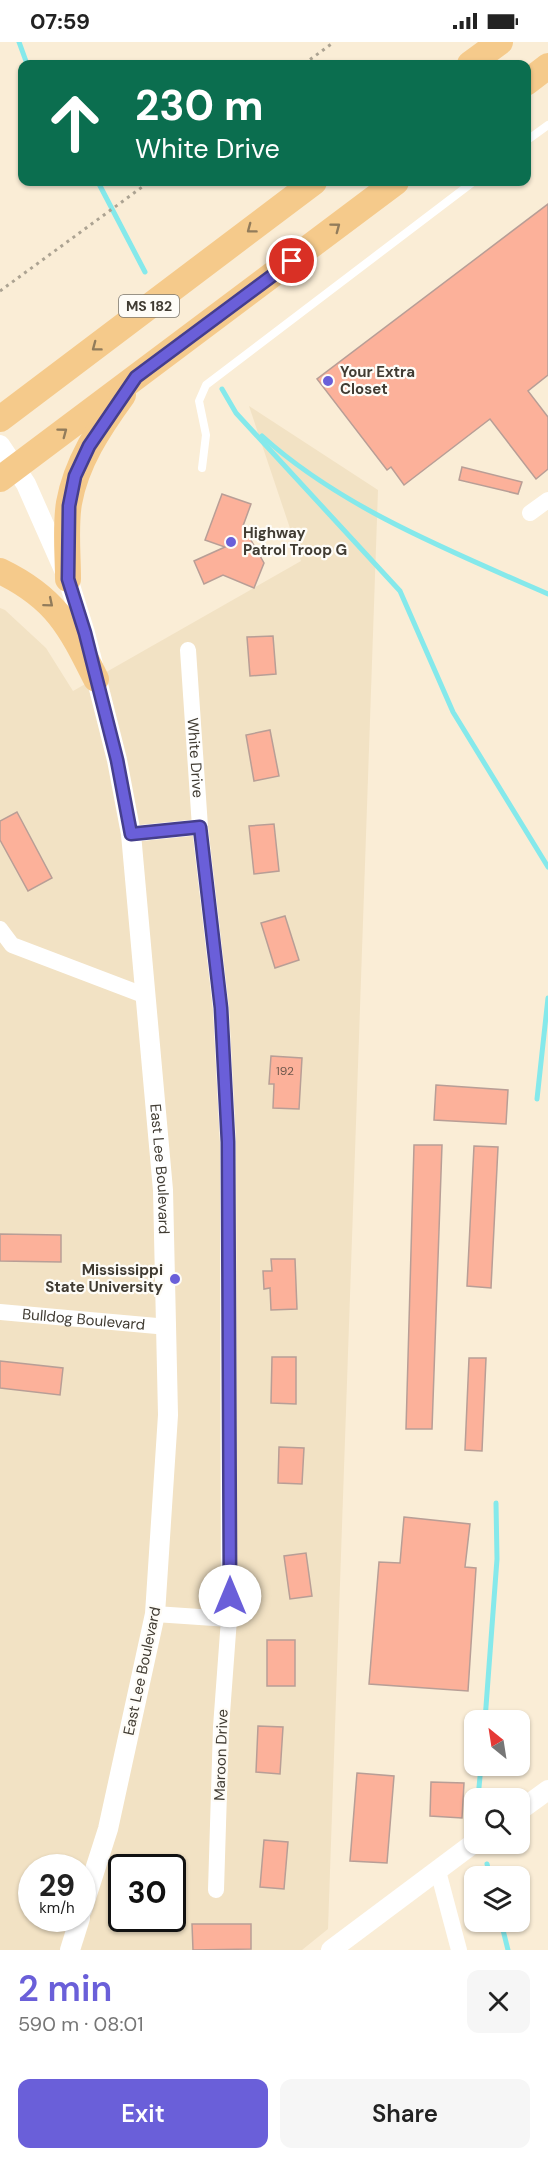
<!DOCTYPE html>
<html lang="en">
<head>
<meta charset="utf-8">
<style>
	body { margin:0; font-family:"DM Sans",sans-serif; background:#f6f6f6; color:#222; height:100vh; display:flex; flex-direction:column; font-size:22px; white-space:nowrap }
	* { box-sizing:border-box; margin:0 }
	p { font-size:20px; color:#767676 }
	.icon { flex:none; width:33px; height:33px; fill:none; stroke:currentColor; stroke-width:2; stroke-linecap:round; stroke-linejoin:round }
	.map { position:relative; height:1908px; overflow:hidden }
	.side { display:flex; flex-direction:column; background:#fff; flex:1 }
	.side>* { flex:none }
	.hud { position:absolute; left:18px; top:18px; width:513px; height:126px; border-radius:12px; box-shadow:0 2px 4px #0004; background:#0b6e4f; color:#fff; overflow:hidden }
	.needle { width:39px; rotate:330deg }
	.tools { position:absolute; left:464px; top:1668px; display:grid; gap:12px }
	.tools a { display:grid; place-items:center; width:66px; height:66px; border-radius:12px; background:#fff; box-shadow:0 2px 4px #0004; font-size:30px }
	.speed { position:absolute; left:18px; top:1812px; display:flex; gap:12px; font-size:30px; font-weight:700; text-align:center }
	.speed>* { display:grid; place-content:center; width:78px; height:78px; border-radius:50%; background:#fff; box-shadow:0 2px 4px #0004; line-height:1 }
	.speed small { font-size:15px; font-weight:400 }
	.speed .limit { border:3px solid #111; border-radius:9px; background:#fff; color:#111 }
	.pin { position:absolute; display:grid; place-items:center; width:51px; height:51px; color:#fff; margin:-26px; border:3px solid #fff; border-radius:50%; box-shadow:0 2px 6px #0007 }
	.me { position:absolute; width:66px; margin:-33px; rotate:0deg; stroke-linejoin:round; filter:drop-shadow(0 0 4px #0008) }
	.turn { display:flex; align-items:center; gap:21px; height:126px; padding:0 18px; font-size:27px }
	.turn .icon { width:78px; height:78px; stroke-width:2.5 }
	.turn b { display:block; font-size:42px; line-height:51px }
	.round { display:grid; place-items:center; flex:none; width:63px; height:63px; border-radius:12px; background:#f6f6f6 }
	.headline { display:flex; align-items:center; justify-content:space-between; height:102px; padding:0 18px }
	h1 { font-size:36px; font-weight:600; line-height:45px; color:#6a5fd9 }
	.primary-button { display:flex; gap:12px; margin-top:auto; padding:12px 18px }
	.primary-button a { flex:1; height:69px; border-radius:12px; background:#6a5fd9; color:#fff; font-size:24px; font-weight:600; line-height:69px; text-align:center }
	.primary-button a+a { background:#f6f6f6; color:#222 }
	.status { display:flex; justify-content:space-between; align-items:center; height:42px; padding:0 30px; background:#fff; direction:ltr }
	.status svg { height:16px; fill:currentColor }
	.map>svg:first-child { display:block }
	.built { fill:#f2e2c4; fill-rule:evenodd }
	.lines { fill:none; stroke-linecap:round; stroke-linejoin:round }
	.stream { stroke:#85e9eb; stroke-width:5 }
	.building { fill:#fcb19a; stroke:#b89e96; stroke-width:1.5 }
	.path { stroke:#aca392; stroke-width:3; stroke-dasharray:3 4.5; stroke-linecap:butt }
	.service { stroke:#fff; stroke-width:8 }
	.minor { stroke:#fff; stroke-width:16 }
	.tertiary { stroke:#fff; stroke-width:20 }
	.primary { stroke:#f5ca8b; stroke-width:26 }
	.oneway { stroke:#927c5b }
	.route-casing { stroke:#453e8d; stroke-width:15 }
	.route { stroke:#6a5fd9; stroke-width:10 }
	.poi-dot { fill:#6a5fd9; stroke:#fefcf7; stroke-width:2 }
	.labels { text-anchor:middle; stroke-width:4.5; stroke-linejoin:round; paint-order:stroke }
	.number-label { font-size:12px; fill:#70594d }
	.shield { fill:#fefcf7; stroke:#7a766e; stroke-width:1.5 }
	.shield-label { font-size:14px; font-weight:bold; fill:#413c33 }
	.poi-label { font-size:15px; font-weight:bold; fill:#413c33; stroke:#fefcf7; text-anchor:start }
	.street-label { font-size:15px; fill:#413c33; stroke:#fefcf7 }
</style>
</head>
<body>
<div class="status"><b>07:59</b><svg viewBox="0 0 49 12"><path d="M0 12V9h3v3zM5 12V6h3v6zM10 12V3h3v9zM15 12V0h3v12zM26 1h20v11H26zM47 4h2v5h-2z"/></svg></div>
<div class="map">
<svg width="548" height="1908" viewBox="0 0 548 1908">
	<rect width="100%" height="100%" fill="#faedd6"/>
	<path class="built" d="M249 364 378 448 328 1887 302 1908H0V566L5 568 46 606 73 649 301 519ZM32 1826H82V1876H32ZM122 1826H172V1876H122Z"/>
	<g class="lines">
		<g class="stream">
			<polyline points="19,0 27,22"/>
			<polyline points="98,140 145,230"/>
			<polyline points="222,347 236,371 400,549 453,670 548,825"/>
			<path d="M262 394C340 465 452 510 548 552"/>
			<polyline points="537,1057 548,956"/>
			<polyline points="485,1678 497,1517 496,1461"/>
			<polyline points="478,1756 481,1724"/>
			<polyline points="487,1822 490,1834"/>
			<polyline points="501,1880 508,1908"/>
		</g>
	</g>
	<g class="building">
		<polygon points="548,162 548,333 528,349 548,375 548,427 536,437 490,377 404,443 391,425 387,428 317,337"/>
		<polygon points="462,425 522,440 518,452 459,438"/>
		<polygon points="222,452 251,462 243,484 264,521 254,546 223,533 204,542 194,519 225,505 205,498"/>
		<polygon points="273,594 276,632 250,634 247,595"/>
		<polygon points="270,688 279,734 254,739 246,693"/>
		<polygon points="17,770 52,836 28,849 0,798 0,779"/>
		<polygon points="274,782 279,829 254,832 249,784"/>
		<polygon points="285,874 299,918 275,926 261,881"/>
		<polygon points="271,1014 302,1016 299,1067 273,1066 274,1042 269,1042"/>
		<polygon points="436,1043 508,1048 506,1082 434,1078"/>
		<polygon points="414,1103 442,1103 432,1387 406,1387"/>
		<polygon points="474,1104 498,1105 491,1246 467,1244"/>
		<polygon points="0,1192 61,1193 61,1220 0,1219"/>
		<polygon points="271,1217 295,1217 297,1267 271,1268 270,1246 264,1247 263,1229 272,1229"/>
		<polygon points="272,1315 296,1315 296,1362 271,1361"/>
		<polygon points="469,1316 486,1316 482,1409 465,1408"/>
		<polygon points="0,1319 63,1326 60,1353 0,1346"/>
		<polygon points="279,1405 304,1406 302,1442 278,1441"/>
		<polygon points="404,1475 470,1482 465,1525 476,1526 468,1649 369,1642 379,1520 400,1521"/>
		<polygon points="306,1511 312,1554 290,1557 284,1514"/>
		<rect x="267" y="1598" width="28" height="46"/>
		<polygon points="258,1684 283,1685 280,1732 256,1730"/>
		<polygon points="357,1731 394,1734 387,1821 350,1819"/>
		<polygon points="431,1740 464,1741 462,1776 430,1774"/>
		<polygon points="264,1798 288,1800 284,1847 260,1845"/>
		<polygon points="192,1882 251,1882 251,1907 193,1908"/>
	</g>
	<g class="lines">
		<g class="path">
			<polyline points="304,22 334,0"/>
			<polyline points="0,249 149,140"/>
		</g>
		<g class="service">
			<polyline points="526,99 548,83"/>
			<polyline points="202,426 206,393 199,359 206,343 473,140"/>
		</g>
		<g class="minor">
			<polyline points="530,471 548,458"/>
			<path id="s1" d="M188 608 200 785 221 967 228 1100 229 1577 221 1685 216 1848"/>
			<polyline points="131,792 200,785"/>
			<polyline points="0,887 12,903 146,954"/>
			<path id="s2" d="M0 1270 168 1285"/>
			<polyline points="155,1572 229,1577"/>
			<polyline points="438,1829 459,1908"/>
		</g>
		<g class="tertiary">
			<path id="s3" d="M0 403 26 442 68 537 85 591 117 718 131 792 163 1148 168 1373 155 1572 108 1787 82 1868"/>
			<polyline points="519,1769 548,1748"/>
			<polyline points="70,1908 80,1876"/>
			<polyline points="331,1908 474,1801"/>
		</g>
		<g class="primary">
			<polyline points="470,22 500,0"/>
			<polyline points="526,41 548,24"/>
			<polyline points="0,377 314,140"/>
			<polyline points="0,437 396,140"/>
			<path d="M0 529C56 556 70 585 96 637"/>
			<path d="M68 537C68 512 65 485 69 461 76 421 99 386 123 353"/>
		</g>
	</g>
	<defs><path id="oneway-chevron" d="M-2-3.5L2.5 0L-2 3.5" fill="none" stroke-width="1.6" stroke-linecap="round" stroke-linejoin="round" transform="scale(1.5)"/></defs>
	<g class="oneway">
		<use href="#oneway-chevron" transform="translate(336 185) rotate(-37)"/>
		<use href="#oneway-chevron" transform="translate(251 187) rotate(143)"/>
		<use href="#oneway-chevron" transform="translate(96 305) rotate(143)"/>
		<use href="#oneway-chevron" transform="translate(63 390) rotate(-37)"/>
		<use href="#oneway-chevron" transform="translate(49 561) rotate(40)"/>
	</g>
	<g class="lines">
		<g class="route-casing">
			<polyline id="route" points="230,1554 228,1100 221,966 200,785 131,792 117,718 85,591 68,537 69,464 75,434 89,404 136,335 292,219"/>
		</g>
		<use href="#route" class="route"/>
	</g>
	<g class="poi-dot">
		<circle cx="328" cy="339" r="6"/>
		<circle cx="231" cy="500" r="6"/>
		<circle cx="175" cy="1237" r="6"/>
	</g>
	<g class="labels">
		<g class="number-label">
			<text x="285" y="1033">192</text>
		</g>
		<rect class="shield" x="119" y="253" width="60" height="22" rx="4.5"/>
		<g class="shield-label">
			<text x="149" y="269">MS 182</text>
		</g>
		<g class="poi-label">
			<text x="340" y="335">Your Extra<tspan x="340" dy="17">Closet</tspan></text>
			<text x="243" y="496">Highway<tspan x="243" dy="17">Patrol Troop G</tspan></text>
			<text x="163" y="1233" text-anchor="end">Mississippi<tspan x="163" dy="17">State University</tspan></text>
		</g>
		<g class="street-label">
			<text dy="5" stroke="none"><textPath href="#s1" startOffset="108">White Drive</textPath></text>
			<text dy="5" stroke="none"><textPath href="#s3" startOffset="750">East Lee Boulevard</textPath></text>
			<text dy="5" stroke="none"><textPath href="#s2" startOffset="84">Bulldog Boulevard</textPath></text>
			<text transform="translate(142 1629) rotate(-78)" y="5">East Lee Boulevard</text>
			<text transform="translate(221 1713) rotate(-88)" y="5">Maroon Drive</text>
		</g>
	</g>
</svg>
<div class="tools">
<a><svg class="needle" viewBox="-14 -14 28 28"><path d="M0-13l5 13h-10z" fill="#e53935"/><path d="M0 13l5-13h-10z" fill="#767676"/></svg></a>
<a><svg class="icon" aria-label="search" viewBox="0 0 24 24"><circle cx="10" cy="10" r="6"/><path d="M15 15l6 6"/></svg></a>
<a><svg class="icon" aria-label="layers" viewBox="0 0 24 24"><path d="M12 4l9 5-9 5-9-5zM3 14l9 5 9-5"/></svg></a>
</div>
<div class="speed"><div>29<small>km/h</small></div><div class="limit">30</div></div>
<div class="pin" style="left:292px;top:219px;background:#d93025"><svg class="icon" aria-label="arrive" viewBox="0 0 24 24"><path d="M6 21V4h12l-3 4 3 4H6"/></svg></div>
<svg class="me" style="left:230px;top:1554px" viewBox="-20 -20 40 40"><circle r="19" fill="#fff"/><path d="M0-13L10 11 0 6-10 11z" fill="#6a5fd9"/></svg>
<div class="hud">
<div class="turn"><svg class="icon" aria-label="ahead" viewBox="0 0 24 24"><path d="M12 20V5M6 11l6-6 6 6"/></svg><div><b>230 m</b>White Drive</div></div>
</div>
</div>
<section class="side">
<div class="headline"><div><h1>2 min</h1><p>590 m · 08:01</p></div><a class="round"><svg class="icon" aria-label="close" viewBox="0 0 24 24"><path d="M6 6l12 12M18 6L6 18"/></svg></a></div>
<div class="primary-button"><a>Exit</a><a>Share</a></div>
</section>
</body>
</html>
